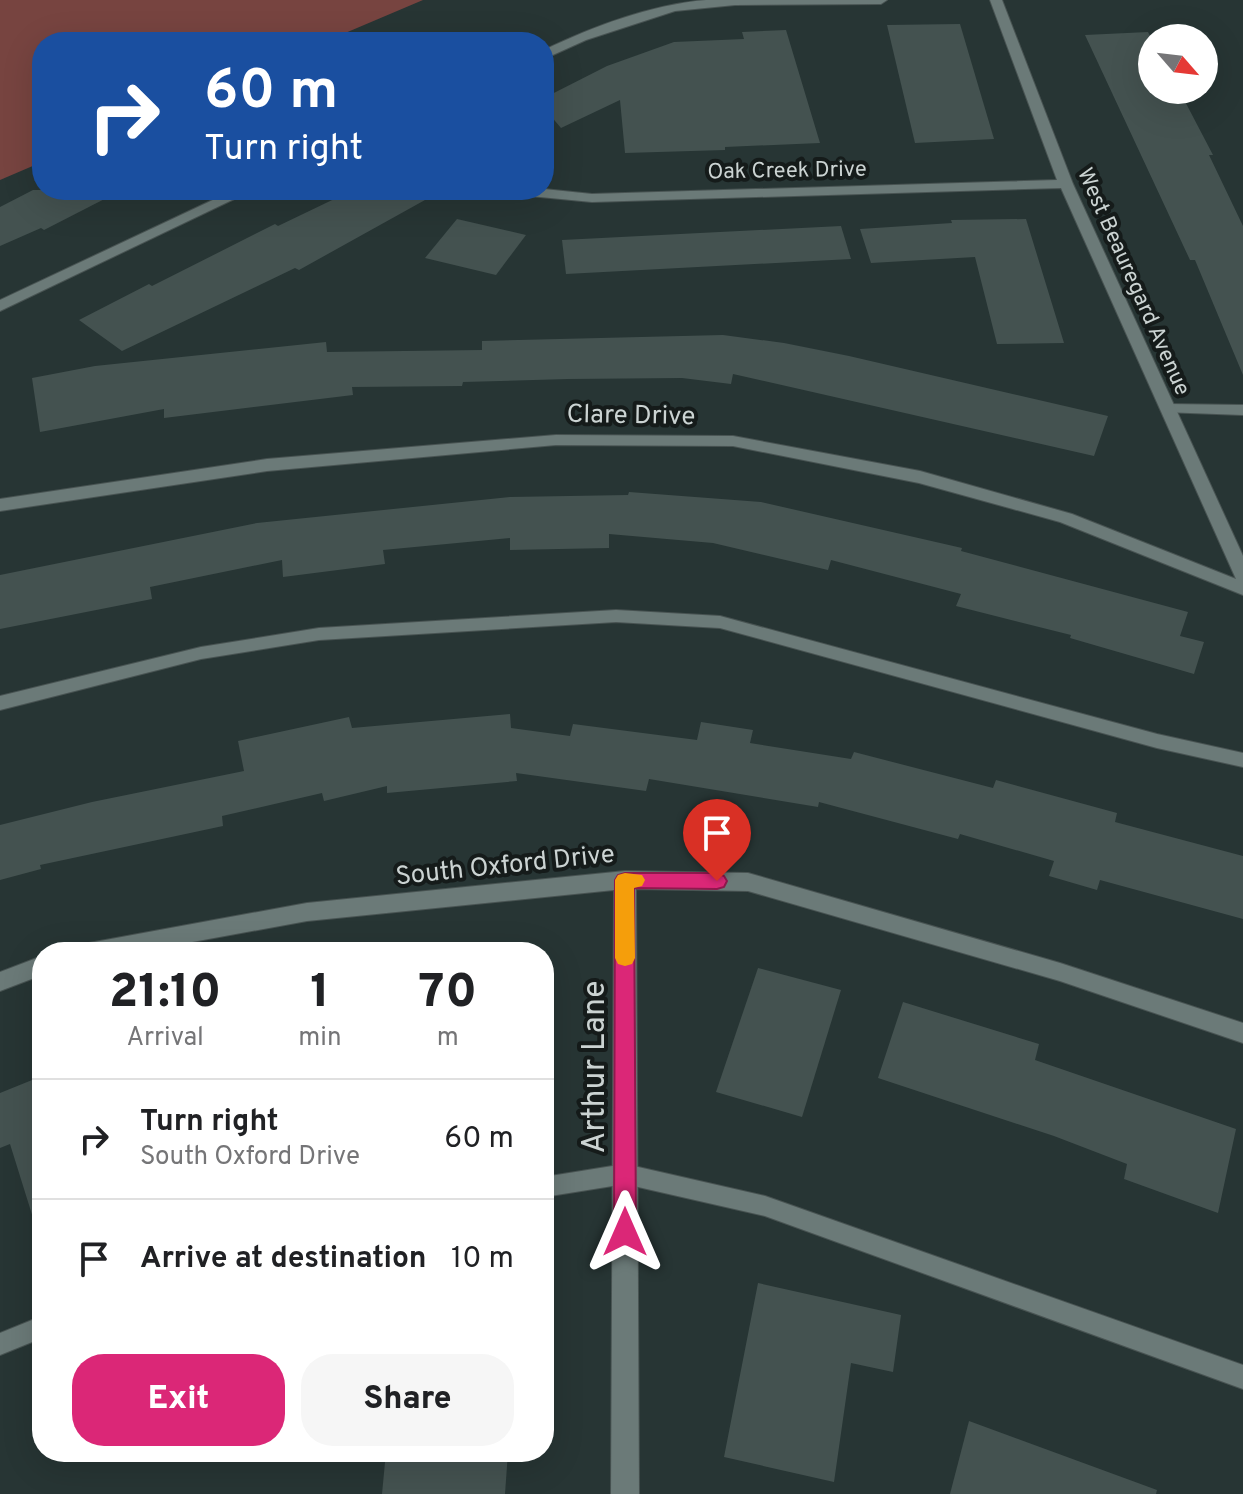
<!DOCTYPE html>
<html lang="en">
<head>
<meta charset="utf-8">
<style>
	body { margin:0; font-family:Overpass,sans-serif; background:#f6f6f6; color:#202124; height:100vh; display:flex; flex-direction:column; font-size:30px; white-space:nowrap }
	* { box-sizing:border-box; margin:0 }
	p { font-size:26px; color:#757577 }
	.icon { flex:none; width:44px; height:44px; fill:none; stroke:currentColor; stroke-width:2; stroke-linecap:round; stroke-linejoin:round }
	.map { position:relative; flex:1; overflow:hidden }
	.panel { position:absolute; left:32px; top:942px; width:522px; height:520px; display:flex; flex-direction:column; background:#fff; border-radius:32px; box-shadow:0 8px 32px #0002 }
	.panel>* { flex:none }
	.hud { position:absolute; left:32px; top:32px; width:522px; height:168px; border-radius:32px; box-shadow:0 8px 32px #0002; background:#1a4fa0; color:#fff; overflow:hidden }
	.needle { width:52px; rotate:118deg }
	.buttons { position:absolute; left:1138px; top:24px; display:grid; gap:16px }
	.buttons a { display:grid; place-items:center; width:80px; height:80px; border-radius:50%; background:#fff; box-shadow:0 8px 32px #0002; font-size:40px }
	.pin { position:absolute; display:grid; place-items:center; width:68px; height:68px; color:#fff; margin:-82px -34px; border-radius:50% 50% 50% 0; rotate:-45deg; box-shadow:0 0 8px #0007 }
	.pin .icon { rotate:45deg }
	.me { position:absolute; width:88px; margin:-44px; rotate:0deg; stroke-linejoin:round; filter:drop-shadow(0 0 6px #0008) }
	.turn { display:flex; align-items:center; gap:28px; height:168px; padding:0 40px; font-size:36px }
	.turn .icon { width:104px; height:104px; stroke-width:2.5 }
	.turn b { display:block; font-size:56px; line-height:68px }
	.eta { display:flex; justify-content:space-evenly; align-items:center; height:136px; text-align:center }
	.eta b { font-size:48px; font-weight:800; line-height:56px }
	.action { display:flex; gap:16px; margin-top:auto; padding:16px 40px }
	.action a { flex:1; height:92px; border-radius:32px; background:#db2777; color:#fff; font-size:32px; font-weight:800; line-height:92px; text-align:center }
	.action a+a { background:#f6f6f6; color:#202124 }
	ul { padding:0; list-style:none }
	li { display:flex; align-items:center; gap:24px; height:120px; padding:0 40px; border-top:2px solid #e0e0e0 }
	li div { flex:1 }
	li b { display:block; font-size:30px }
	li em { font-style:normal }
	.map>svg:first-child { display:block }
	.green { fill:#774440 }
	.building { fill:#445250 }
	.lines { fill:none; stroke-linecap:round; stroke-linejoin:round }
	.lane-casing { stroke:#485352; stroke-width:2 }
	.street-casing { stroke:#485352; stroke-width:2 }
	.lane { fill:#6b7a78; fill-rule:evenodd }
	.street { fill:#6b7a78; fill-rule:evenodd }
	.route { fill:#db2777; stroke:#8e194d; stroke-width:2 }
	.slow { fill:#f59e0b }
	.labels { text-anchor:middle; stroke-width:8; stroke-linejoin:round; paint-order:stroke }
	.far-street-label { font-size:22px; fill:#cbd3d2; stroke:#151b1a }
	.street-label { font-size:26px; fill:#cbd3d2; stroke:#151b1a }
	.near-street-label { font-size:32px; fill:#cbd3d2; stroke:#151b1a }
</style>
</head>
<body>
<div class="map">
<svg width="1243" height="1494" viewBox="0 0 1243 1494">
	<rect width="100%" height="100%" fill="#273534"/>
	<polygon class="green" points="0,0 423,0 324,42 42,42 42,162 0,180"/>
	<g class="building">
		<polygon points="960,24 994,139 915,143 887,25"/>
		<polygon points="786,30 820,143 725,147 725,150 625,153 620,100 561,128 544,108 544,98 607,66 674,42 744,39 742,32"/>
		<polygon points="1148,32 1152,40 1152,90 1179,90 1213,155 1209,155 1243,226 1243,375 1195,260 1190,260 1085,35"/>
		<polygon points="33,190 122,190 44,230 41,228 0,246 0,207"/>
		<polygon points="353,190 443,190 299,270 295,268 122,351 79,320 149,284 152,286 275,224 278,226"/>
		<polygon points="457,219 526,235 496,275 425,258"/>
		<polygon points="1026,219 1064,343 997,344 975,257 871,263 860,229 952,223 951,220"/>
		<polygon points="841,226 851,259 566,274 562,240"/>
		<polygon points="723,335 784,343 849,356 1108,416 1094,456 733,374 731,384 682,378 568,379 463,382 462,386 352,387 353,395 164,418 164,409 40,432 32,378 95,366 326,342 327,352 482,350 482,341"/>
		<polygon points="629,492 761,502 962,548 961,551 1188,612 1180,636 1204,642 1194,674 1070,638 1071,635 956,606 961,594 831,560 828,570 713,543 609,534 609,548 510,550 510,538 383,550 385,564 283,577 282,560 150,587 152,599 0,629 0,575 257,523 510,497 628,495"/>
		<polygon points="510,714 511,728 570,736 573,724 697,740 701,722 753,730 750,743 851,759 854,752 993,788 996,780 1117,813 1115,822 1243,856 1243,919 1100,880 1097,890 1049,876 1054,861 960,834 958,839 819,802 818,807 649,779 646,791 516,773 517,781 387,793 387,786 324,801 322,793 222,816 223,826 40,865 41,869 0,880 0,825 92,802 244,771 238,741 349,717 352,728"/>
		<polygon points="758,968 841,990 802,1117 716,1092"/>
		<polygon points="903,1002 1039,1044 1035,1060 1236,1129 1218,1213 1124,1179 1127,1164 1054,1136 878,1078"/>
		<polygon points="42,1076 42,1220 34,1221 10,1144 0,1148 0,1093"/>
		<polygon points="758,1283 901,1315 893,1372 851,1363 834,1482 724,1457"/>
		<polygon points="969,1421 1157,1490 1156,1494 950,1494"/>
		<polygon points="386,1452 508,1452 505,1494 382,1494"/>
	</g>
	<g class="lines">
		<g class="lane-casing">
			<g id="lane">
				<polygon points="1168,404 1243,405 1243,415 1163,412 1163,406"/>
				<polygon points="616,610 720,616 1157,734 1243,753 1243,767 1157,748 720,628 616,622 319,640 201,659 0,710 0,696 201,647 319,628"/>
				<polygon points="625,1164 765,1196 1243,1365 1243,1389 765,1216 625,1184 544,1197 544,1177"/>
				<polygon points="42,1316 42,1338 0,1355 0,1333"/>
			</g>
		</g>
		<g class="street-casing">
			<g id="street">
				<path d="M706 0H887L881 4 735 5 675 11 586 40 544 59V50C594 26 650 5 706 0Z"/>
				<polygon points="990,0 1002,0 1073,184 1243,556 1243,595 1060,522 919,483 733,446 556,445 267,471 0,511 0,499 267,459 556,435 733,436 920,471 1072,514 1236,579 1061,188 592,202 509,194 502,190 544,189 592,194 1057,180"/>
				<polygon points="234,190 253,190 0,311 0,300"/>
				<polygon points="625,871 748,873 1060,963 1243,1023 1243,1043 1060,981 748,891 636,889 639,1494 611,1494 614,890 307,921 138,952 78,952 81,946 89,943 307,903"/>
				<polygon points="42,956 42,975 0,991 0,972"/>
			</g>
		</g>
		<use href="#lane" class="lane"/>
		<use href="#street" class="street"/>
	</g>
	<polygon class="route" points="625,873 717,873 724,876 727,881 724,887 717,889 634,888 636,1232 633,1239 625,1242 617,1239 614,1232 615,880 618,875"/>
	<polygon class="slow" points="625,873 642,875 645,880 642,886 634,888 635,958 632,964 625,966 618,964 615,958 615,880 618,875"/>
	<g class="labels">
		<g class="far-street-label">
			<text transform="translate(787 169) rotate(-1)" y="8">Oak Creek Drive</text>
			<text transform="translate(1135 281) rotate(66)" y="8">West Beauregard Avenue</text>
		</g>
		<g class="street-label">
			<text transform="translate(631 414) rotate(1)" y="9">Clare Drive</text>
			<text transform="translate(505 864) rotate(-6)" y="9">South Oxford Drive</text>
		</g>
		<g class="near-street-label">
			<text transform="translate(593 1067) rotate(-90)" y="11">Arthur Lane</text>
		</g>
	</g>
</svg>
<div class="buttons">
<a><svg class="needle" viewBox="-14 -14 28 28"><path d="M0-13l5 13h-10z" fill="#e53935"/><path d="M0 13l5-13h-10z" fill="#757577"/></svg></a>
</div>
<div class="pin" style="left:717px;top:881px;background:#d93025"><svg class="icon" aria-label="arrive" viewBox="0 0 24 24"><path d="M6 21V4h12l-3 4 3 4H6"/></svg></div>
<svg class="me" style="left:625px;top:1232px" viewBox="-20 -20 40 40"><path d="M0-17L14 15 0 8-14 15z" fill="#db2777" stroke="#fff" stroke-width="4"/></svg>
<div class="hud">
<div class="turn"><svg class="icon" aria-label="right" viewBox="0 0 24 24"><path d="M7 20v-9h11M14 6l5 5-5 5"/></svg><div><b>60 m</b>Turn right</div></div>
</div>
<section class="panel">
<div class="eta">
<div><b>21:10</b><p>Arrival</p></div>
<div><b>1</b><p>min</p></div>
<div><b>70</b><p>m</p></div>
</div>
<ul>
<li><svg class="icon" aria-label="right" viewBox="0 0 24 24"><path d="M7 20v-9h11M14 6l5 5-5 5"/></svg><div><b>Turn right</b><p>South Oxford Drive</p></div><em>60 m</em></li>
<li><svg class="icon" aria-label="arrive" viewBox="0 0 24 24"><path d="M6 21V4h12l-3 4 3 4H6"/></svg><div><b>Arrive at destination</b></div><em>10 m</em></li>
</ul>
<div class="action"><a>Exit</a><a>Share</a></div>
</section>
</div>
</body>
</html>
